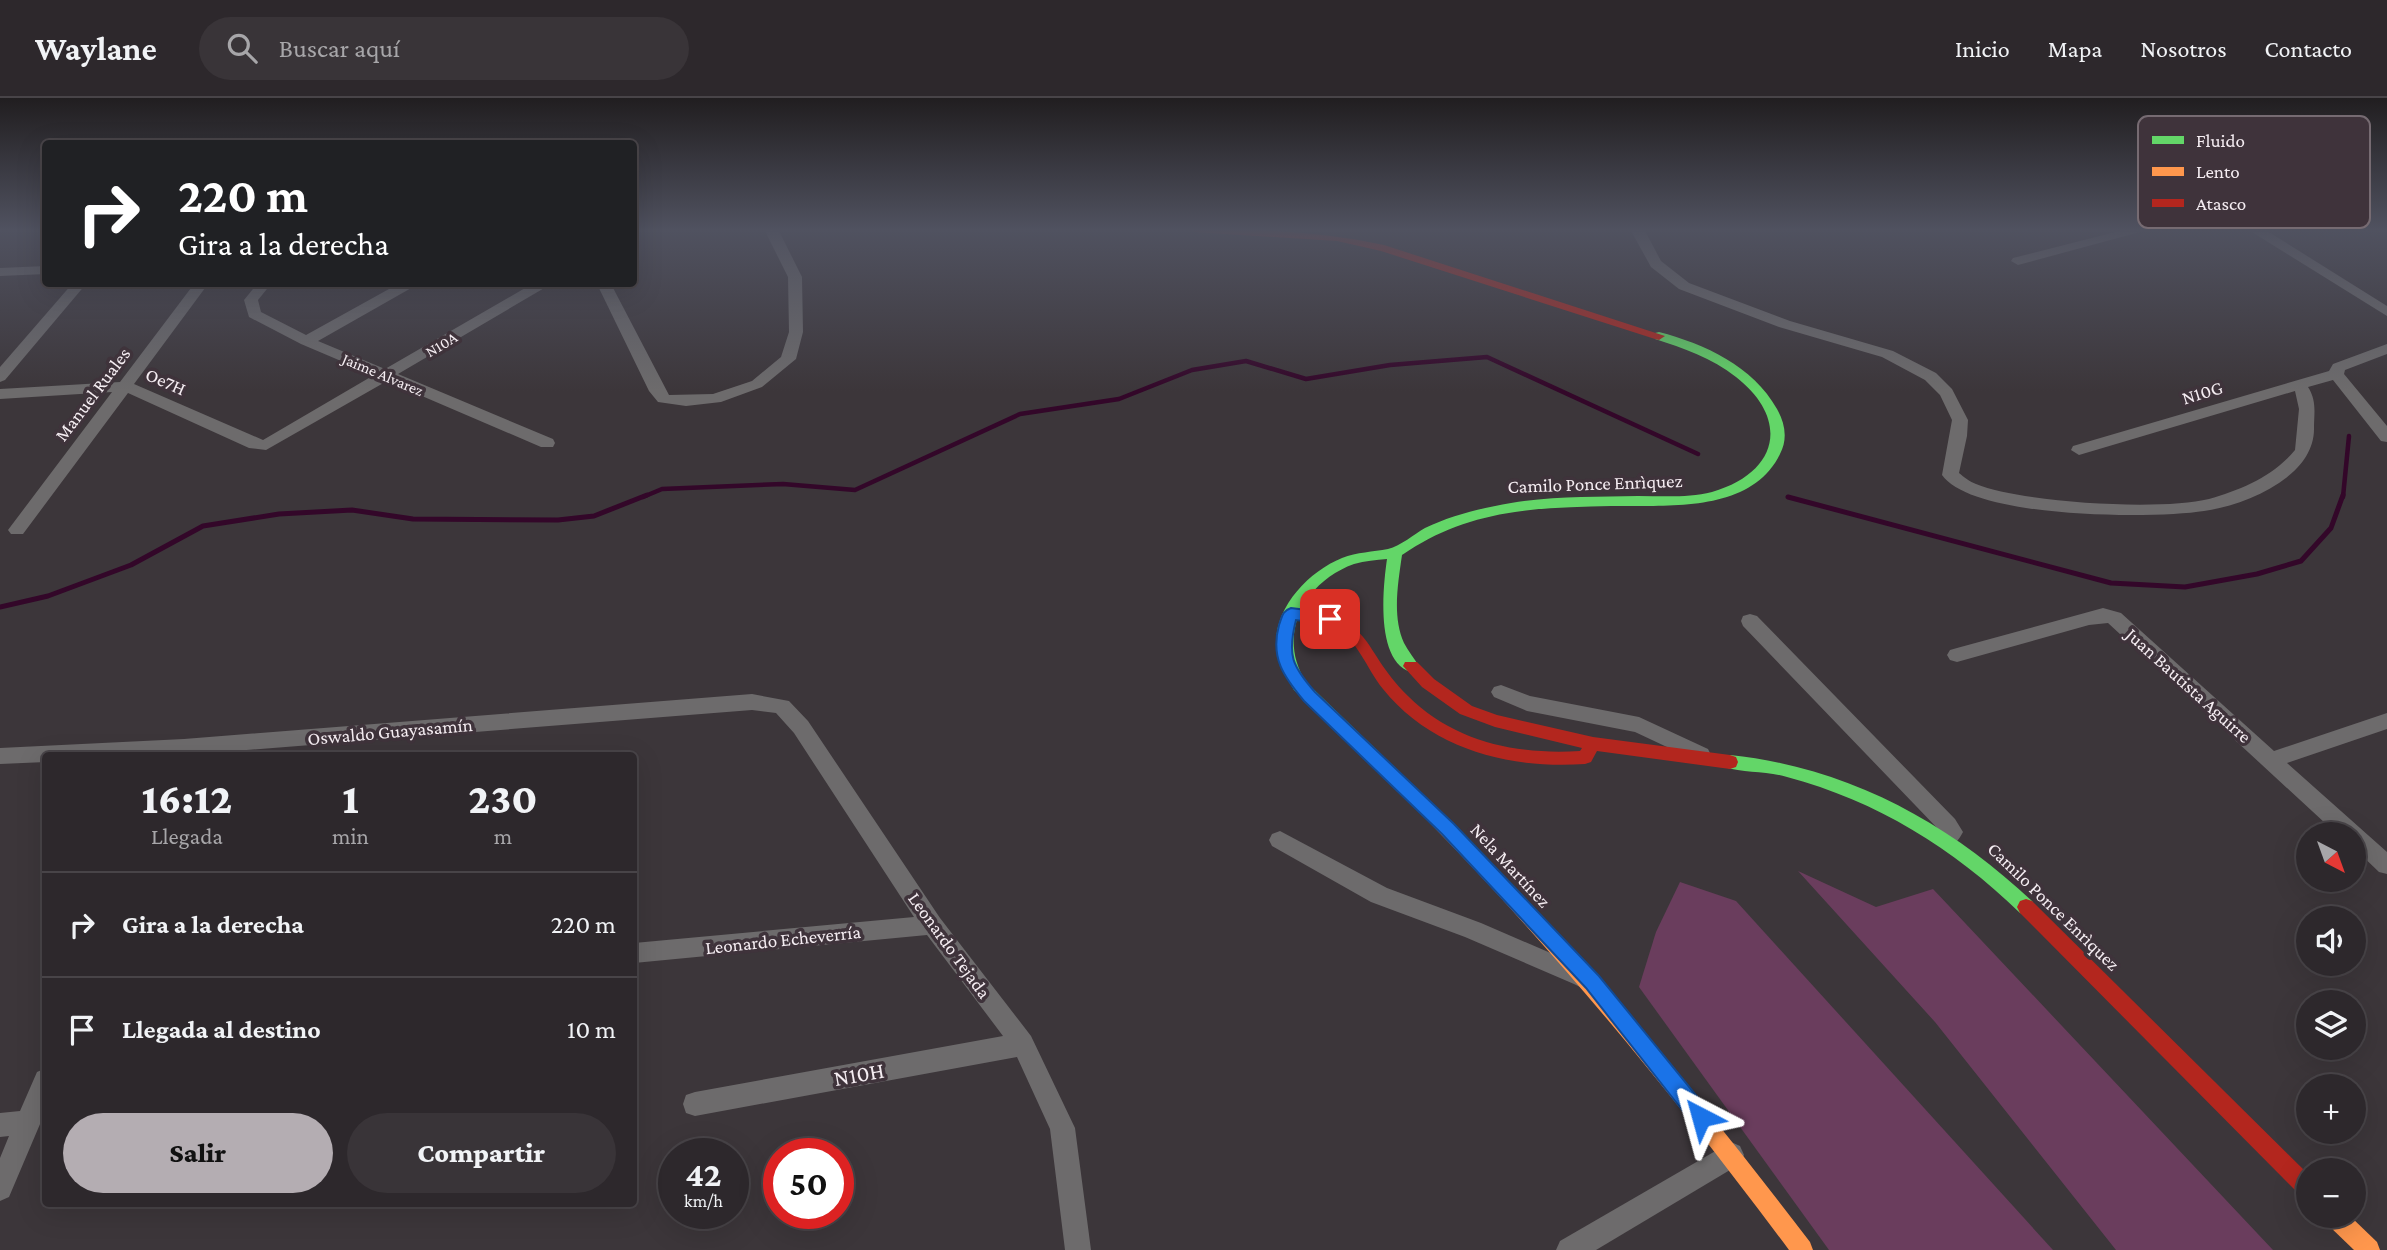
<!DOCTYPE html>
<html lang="es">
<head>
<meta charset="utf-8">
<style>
	body { margin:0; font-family:"Crimson Pro",serif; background:#393438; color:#f1f3f6; height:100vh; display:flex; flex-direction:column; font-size:26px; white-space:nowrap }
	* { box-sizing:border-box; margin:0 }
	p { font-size:23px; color:#a7a6a9 }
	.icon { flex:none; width:38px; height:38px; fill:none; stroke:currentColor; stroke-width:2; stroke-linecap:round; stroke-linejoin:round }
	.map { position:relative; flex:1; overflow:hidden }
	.details { position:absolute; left:42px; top:654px; width:595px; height:455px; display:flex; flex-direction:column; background:#2d282c; border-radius:7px; box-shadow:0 7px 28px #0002,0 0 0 2px #484448 }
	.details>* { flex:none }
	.guide { position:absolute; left:42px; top:42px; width:595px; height:147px; border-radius:7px; box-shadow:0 7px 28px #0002,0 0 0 2px #484448; background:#202124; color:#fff; overflow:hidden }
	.needle { width:46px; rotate:139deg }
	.fabs { position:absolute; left:2296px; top:724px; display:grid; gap:14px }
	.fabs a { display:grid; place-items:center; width:70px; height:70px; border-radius:50%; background:#2d282c; box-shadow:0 7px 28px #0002,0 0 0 2px #484448; font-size:35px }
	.speed { position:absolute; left:658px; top:1040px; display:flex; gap:14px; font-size:35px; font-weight:700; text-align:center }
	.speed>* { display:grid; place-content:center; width:91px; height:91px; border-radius:50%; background:#2d282c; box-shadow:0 7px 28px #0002,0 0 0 2px #484448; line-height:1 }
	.speed small { font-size:18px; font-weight:400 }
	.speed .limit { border:10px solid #d22; background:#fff; color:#111 }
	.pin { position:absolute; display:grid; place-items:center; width:60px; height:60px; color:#fff; margin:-30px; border-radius:14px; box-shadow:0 4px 10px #0006 }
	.me { position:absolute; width:77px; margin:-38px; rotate:321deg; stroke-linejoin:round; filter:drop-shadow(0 0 5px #0008) }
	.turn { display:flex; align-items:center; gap:24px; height:147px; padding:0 21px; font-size:32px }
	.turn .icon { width:91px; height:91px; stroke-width:2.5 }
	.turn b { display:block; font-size:49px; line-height:60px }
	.eta { display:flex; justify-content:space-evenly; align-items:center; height:119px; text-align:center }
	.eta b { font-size:42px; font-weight:800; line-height:49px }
	.cta { display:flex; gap:14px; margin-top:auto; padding:14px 21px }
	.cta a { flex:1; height:80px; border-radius:42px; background:#b4adb2; color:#111; font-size:28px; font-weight:800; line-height:80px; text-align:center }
	.cta a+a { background:#393438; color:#f1f3f6 }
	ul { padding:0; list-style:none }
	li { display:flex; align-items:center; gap:21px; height:105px; padding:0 21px; border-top:2px solid #484448 }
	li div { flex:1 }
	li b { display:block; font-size:26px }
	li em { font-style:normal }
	header { display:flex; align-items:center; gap:42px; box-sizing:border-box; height:98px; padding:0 35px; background:#2d282c; border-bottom:2px solid #484448 }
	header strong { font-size:33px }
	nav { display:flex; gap:38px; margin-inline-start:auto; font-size:24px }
	.search { width:490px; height:63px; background:#393438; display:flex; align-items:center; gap:18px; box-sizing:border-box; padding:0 24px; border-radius:38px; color:#a7a6a9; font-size:26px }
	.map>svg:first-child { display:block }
	.green { fill:#6a3d5d }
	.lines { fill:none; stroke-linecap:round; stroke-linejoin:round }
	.stream-far1 { stroke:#330729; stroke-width:4.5 }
	.stream { stroke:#330729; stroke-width:5 }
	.street { fill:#6d6b6c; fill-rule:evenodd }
	.fast { fill:#63d668; fill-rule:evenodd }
	.slow { fill:#ff974d; fill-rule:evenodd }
	.jam { fill:#b3261e; fill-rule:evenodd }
	.route { fill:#1a73e8; stroke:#114b97; stroke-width:2 }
	.labels { text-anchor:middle; stroke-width:7; stroke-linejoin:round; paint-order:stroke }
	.far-street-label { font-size:16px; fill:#f5edf2; stroke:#3f333b }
	.street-label { font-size:19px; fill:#f5edf2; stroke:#3f333b }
	.near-street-label { font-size:23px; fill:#f5edf2; stroke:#3f333b }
	.key { fill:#3f333b; stroke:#766b72; stroke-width:2 }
	.key-label { font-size:19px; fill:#f5edf2 }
</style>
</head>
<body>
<header>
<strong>Waylane</strong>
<div class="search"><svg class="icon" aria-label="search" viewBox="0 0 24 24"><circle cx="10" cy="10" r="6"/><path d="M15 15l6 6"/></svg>Buscar aquí</div>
<nav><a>Inicio</a><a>Mapa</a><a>Nosotros</a><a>Contacto</a></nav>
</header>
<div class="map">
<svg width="2387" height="1152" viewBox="0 0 2387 1152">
	<rect width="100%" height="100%" fill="#3c363a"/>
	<g class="green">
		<polygon points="1798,773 1876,809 1933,791 2273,1152 2116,1152 1935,924"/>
		<polygon points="1680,784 1736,803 2053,1152 1829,1152 1639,889 1656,834"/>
	</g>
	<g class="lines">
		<g class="stream-far1">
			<polyline points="643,399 662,391 783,386 855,392 1020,316 1119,301 1192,272 1246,263 1306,281 1390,267 1487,259 1698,356"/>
			<polyline points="2343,399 2349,338"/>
		</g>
		<g class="stream">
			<polyline points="1788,399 2111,485 2185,489 2257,476 2301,463 2331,430 2343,397"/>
			<polyline points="0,509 48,498 131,467 203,428 279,416 352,412 413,421 558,422 594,418 647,397"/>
		</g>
		<g class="street">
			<polygon points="764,131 778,131 802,179 803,234 796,261 762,289 721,304 686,308 658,304 649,293 597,186 611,186 669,297 713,296 752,283 781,259 789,234 788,179"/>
			<path d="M1630 131H1644L1661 163 1689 185 1790 223 1893 253 1936 275 1952 291 1968 322 1967 338 1959 375C1964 379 1970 384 1976 386 2023 405 2160 413 2209 401 2241 392 2274 378 2295 352L2299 311 2295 293 2079 357 2071 352 2073 348 2329 273 2333 266 2387 246V256L2345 272 2344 276 2387 328V344L2381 343 2333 282 2308 289C2317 303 2314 315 2314 330 2315 379 2246 407 2204 413 2153 421 1973 421 1942 377L1952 322 1940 297 1925 282 1882 259 1779 229 1679 191 1651 169Z"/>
			<polygon points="2127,131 2151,131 2018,167 2011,163 2013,160"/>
			<polygon points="2247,131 2264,131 2387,208 2387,218"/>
			<polygon points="46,168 46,176 0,178 0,170"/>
			<polygon points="72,186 86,186 5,282 0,284 0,269"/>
			<polygon points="194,186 208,186 134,286 263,342 374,277 301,246 249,219 244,202 257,186 271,186 258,202 261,214 306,237 398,186 415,186 413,189 318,243 385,271 532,186 548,186 546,189 398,276 553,341 555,345 553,349 541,349 387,283 266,352 249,350 128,295 23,436 11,436 8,432 11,428 112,294 0,301 0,291 120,284"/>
			<polygon points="2103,510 2121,515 2274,653 2387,615 2387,631 2287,665 2387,754 2387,776 2379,774 2354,750 2354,737 2338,737 2108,525 2089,527 1957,564 1950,562 1947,557 1950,552 1957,550"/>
			<path d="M1750 516 1757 518 1955 721 1963 734C1957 745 1952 751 1939 746L1936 740 1940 733 1743 528 1741 523 1743 518Z"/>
			<polygon points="1501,587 1530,598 1639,619 1708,651 1711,657 1708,663 1701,665 1635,634 1527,613 1494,599 1491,594 1494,589"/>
			<polygon points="752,596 789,603 808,623 940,820 1031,938 1075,1030 1091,1152 1065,1152 1050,1031 1017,959 695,1018 686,1015 683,1006 686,997 695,994 1003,938 927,837 634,865 634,845 914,819 794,635 776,615 752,612 184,657 46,658 46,664 0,666 0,650 184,641"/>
			<polygon points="1280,733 1387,790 1481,825 1590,872 1594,879 1590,886 1582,890 1574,886 1465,839 1371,804 1272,748 1269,742 1272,736"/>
			<polygon points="46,970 46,1012 9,1099 0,1103 0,1060 9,1038 0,1039 0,1015 20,1013 37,974"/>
			<polygon points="1731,1044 1740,1048 1744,1057 1740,1066 1596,1152 1556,1152 1560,1143"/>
		</g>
		<g class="fast">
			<path d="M1659 234C1705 246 1753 268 1777 311 1785 325 1788 341 1780 356 1751 416 1666 407 1611 408 1579 409 1547 409 1515 414 1473 420 1437 433 1402 457 1398 486 1392 518 1404 545 1408 553 1414 560 1419 568L1411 574C1375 563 1383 489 1387 461 1376 462 1365 463 1354 466 1304 484 1276 537 1306 584L1434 707 1437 712 1434 717 1428 719 1422 717 1294 592C1287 580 1279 569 1277 554 1270 514 1307 474 1342 460 1357 454 1373 454 1388 451 1401 448 1414 436 1425 430 1452 417 1482 410 1511 405 1553 398 1596 399 1638 398 1663 398 1688 400 1712 394 1778 375 1791 322 1736 279 1712 260 1683 250 1655 241V235Z"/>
			<path d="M1730 657C1847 669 1948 724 2032 803L2035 809 2032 815 2026 817 2020 815C1953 750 1877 703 1787 679 1767 673 1744 675 1724 669L1722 664 1724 659Z"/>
		</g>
		<g class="slow">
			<path d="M1428 705 1434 707C1571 843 1693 991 1810 1144L1813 1152H1789C1675 999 1556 853 1422 717L1419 712 1422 707Z"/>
			<polygon points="2324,1118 2350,1118 2377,1144 2380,1152 2354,1152 2327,1126"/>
		</g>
		<g class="jam">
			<path d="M1190 131C1255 131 1320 133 1384 147L1665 238 1659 242 1655 241 1381 153 1337 143 1195 134Z"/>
			<path d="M1291 511C1378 520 1357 547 1408 598 1454 644 1517 657 1580 653L1582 650 1495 629 1460 616 1422 589 1403 568 1405 564H1417L1434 581 1472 608 1497 617 1593 639 1730 657 1736 659 1738 664 1736 669 1730 671 1597 653 1591 664 1585 666C1510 671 1432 652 1383 591 1366 570 1358 541 1333 529 1318 522 1301 524 1286 520L1283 516Z"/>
			<polygon points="2026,801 2032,803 2308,1076 2308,1101 2301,1098 2020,815 2017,809 2020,803"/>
		</g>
	</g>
	<linearGradient id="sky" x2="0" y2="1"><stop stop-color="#211e20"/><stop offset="0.45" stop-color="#505260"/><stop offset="1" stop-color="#505260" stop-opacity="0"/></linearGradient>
	<rect width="2387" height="293" fill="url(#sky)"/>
	<path class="route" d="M1291 510 1330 515 1338 521 1330 527 1296 522C1287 557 1292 568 1315 594L1454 726 1599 878 1708 1012 1712 1019 1708 1027 1701 1029 1694 1027 1586 890 1442 736 1304 603C1284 579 1270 560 1279 527 1282 519 1282 513 1291 510Z"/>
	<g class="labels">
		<g class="far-street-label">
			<text transform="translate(441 246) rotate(-31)" y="6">N10A</text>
			<text transform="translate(383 276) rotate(23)" y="6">Jaime Alvarez</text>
		</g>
		<g class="street-label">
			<text transform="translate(166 283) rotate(24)" y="7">Oe7H</text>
			<text transform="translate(2202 294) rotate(-17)" y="7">N10G</text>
			<text transform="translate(92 296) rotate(-53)" y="7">Manuel Ruales</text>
			<text transform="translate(1595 385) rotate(-2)" y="7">Camilo Ponce Enrìquez</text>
			<text transform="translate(2189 587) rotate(42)" y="7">Juan Bautista Aguirre</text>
			<text transform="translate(390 633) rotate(-5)" y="7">Oswaldo Guayasamín</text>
			<text transform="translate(1511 767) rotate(47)" y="7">Nela Martínez</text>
			<text transform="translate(2054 808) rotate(44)" y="7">Camilo Ponce Enrìquez</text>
			<text transform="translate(783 841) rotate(-6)" y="7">Leonardo Echeverría</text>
			<text transform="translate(950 847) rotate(54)" y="7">Leonardo Tejada</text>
		</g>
		<g class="near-street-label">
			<text transform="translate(859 976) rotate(-10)" y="8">N10H</text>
		</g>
	</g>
	<rect x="2138" y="18" width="232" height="112" rx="10" class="key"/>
	<rect x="2152" y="38" width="32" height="8" fill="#63d668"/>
	<rect x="2152" y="69" width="32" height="9" fill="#ff974d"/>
	<rect x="2152" y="101" width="32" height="8" fill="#b3261e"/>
	<g class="key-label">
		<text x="2196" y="49">Fluido</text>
		<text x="2196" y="80">Lento</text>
		<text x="2196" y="112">Atasco</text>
	</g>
</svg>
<div class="fabs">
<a><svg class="needle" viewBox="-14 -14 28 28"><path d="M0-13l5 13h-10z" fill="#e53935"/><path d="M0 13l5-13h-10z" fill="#a7a6a9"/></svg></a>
<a><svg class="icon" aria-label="sound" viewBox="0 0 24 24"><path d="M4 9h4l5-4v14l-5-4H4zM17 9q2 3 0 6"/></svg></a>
<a><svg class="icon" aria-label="layers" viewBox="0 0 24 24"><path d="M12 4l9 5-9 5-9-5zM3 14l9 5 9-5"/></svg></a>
<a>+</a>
<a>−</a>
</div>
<div class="speed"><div>42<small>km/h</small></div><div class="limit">50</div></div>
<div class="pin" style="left:1330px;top:521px;background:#d93025"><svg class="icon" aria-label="arrive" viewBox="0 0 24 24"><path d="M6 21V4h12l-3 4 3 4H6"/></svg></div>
<svg class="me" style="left:1701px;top:1019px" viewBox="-20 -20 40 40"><path d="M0-17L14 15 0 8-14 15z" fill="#1a73e8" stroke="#fff" stroke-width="4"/></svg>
<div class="guide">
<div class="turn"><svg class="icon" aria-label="right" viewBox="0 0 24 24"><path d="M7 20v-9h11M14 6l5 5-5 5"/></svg><div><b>220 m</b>Gira a la derecha</div></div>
</div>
<section class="details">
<div class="eta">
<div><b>16:12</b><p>Llegada</p></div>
<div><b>1</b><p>min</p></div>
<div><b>230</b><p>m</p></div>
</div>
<ul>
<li><svg class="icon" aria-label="right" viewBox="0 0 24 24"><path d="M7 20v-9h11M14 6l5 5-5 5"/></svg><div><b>Gira a la derecha</b></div><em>220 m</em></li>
<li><svg class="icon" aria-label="arrive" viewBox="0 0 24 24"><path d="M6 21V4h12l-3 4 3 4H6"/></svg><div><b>Llegada al destino</b></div><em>10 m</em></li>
</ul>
<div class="cta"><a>Salir</a><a>Compartir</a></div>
</section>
</div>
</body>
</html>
